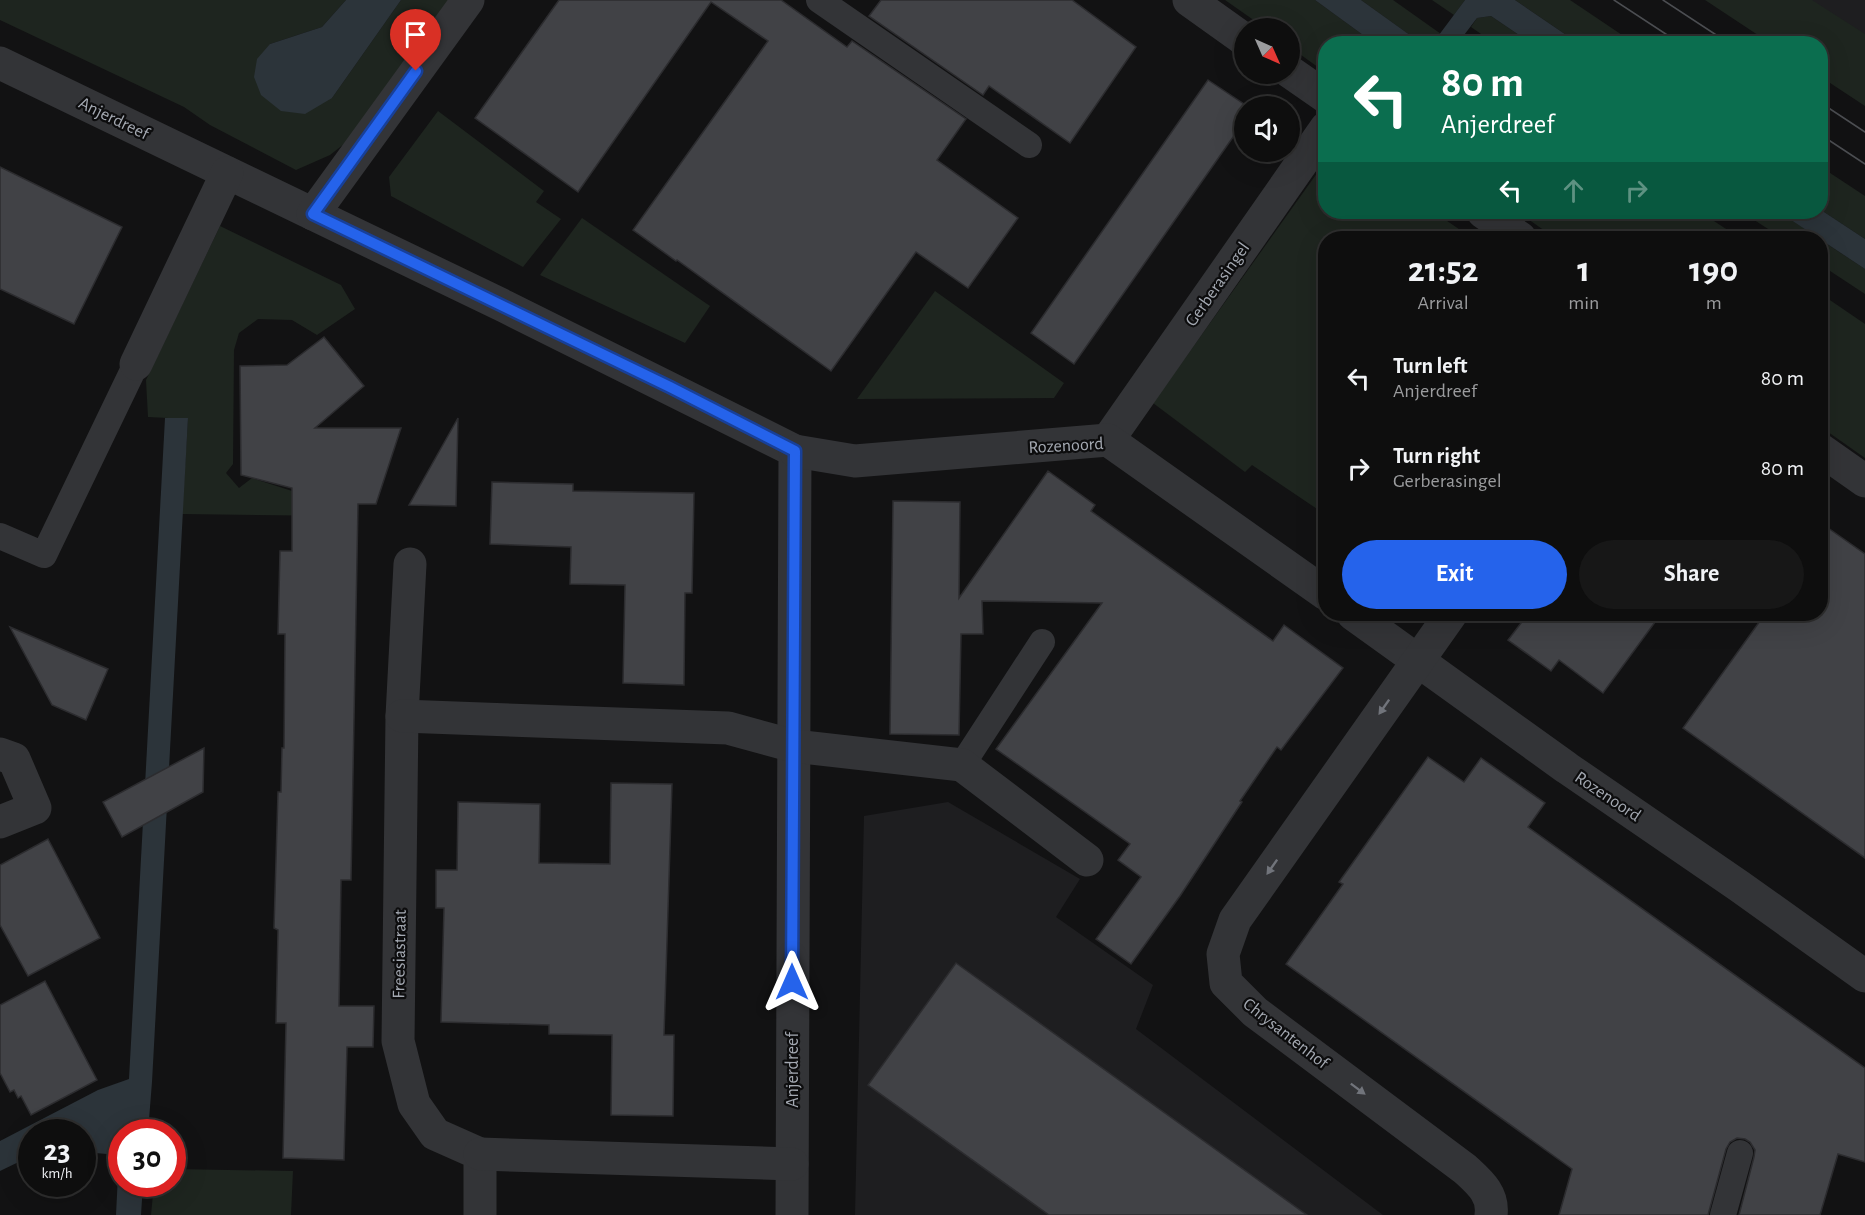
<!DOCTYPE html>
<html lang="en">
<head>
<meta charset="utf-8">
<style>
	body { margin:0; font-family:"Alegreya Sans",sans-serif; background:#171717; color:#f1f3f6; height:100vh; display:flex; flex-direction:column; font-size:22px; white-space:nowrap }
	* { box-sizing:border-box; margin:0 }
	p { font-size:20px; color:#9b9c9e }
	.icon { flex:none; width:33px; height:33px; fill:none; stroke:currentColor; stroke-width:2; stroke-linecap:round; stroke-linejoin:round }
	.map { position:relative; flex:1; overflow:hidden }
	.sheet { position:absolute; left:1318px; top:231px; width:510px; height:390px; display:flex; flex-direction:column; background:#0e0e0e; border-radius:24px; box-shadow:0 6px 24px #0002,0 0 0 2px #2e2e2e }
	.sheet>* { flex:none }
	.hud { position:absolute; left:1318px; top:36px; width:510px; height:183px; border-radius:24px; box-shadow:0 6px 24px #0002,0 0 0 2px #2e2e2e; background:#0b6e4f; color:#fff; overflow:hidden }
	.needle { width:39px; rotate:135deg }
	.fabs { position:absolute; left:1234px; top:18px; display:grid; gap:12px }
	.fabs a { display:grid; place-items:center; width:66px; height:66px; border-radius:50%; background:#0e0e0e; box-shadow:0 6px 24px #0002,0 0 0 2px #2e2e2e; font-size:30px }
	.speed { position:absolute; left:18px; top:1119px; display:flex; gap:12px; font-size:30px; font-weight:700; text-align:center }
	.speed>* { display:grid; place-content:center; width:78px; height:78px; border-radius:50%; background:#0e0e0e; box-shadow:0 6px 24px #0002,0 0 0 2px #2e2e2e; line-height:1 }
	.speed small { font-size:15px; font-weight:400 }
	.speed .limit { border:9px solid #d22; background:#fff; color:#111 }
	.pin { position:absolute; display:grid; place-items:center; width:51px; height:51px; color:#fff; margin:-62px -26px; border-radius:50% 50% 50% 0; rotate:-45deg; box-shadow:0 0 6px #0007 }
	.pin .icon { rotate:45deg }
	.me { position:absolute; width:66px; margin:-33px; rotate:0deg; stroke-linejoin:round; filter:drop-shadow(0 0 4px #0008) }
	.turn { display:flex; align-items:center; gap:21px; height:126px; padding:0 24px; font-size:27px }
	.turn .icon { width:78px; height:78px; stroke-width:2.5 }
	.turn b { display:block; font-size:42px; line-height:51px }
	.lanes { display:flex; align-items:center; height:57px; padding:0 24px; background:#0003; justify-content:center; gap:30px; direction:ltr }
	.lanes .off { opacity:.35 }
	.eta { display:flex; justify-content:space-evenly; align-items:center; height:102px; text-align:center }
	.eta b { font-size:36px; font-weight:600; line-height:42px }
	.cta { display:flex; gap:12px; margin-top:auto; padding:12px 24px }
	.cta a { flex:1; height:69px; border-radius:36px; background:#2563eb; color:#fff; font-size:24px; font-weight:600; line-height:69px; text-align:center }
	.cta a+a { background:#171717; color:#f1f3f6 }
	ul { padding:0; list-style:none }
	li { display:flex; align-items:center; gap:18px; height:90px; padding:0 24px }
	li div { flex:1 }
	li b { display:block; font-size:22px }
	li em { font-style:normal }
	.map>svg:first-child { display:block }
	.built { fill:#1e1e20 }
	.green { fill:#1e251f }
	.water { fill:#2c343a }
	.building { fill:#414246; stroke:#2c2c2f; stroke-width:1.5 }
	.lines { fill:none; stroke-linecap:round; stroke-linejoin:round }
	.lane { stroke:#333437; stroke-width:26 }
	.street { stroke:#333437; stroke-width:33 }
	.tram { stroke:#4c4e52; stroke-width:1.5 }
	.oneway { fill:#71747b }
	.route-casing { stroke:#184099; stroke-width:15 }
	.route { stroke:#2563eb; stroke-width:10 }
	.labels { text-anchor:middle; stroke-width:4.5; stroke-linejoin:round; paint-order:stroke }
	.street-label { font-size:18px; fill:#a4a9b2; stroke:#0d0d0e }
</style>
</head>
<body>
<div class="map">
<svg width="1865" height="1215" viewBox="0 0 1865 1215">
	<rect width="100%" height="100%" fill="#121213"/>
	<g class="built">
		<polygon points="1754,0 1865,0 1865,70 1821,44"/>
		<polygon points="948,802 1080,879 1056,917 1153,985 1136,1029 1383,1215 855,1215 864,816"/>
	</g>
	<g class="green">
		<polygon points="0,0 346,0 322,27 270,44 332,98 401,0 451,0 358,133 330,155 296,170 210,125 184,107 0,20"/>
		<polygon points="1225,0 1315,0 1374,43 1326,44 1326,73 1290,47 1290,28 1265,28"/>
		<polygon points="1361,0 1393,0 1441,34 1433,43 1421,43"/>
		<polygon points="1432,0 1465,0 1454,15"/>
		<polygon points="1515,0 1570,0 1634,43 1578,43"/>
		<polygon points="1705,0 1812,0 1865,34 1865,106 1821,77 1821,44 1770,43"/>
		<polygon points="1491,16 1531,43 1494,43 1471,27 1477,18"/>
		<polygon points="438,111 544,191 536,202 561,219 523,267 391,196 389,177"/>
		<polygon points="1325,162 1326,212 1434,212 1472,238 1326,238 1326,515 1252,465 1245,472 1153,403"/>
		<polygon points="1821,167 1865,196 1865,239 1821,210"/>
		<polygon points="1518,212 1700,212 1740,238 1555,238"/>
		<polygon points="1742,212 1779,212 1819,238 1782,238"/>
		<polygon points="582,218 710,306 685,343 540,275"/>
		<polygon points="220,226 341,285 355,309 317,335 292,320 258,319 239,333 234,350 233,464 226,473 239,488 252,478 345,508 345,516 182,514 188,419 148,417 146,380"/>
		<polygon points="1821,240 1865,269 1865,294 1821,265"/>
		<polygon points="935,291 1064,383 1054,398 857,399"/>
		<polygon points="1821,294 1865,324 1865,458 1821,427"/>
		<polygon points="173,1169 293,1171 291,1215 151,1215 154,1184 172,1184"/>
	</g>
	<g class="water">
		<polygon points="346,0 401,0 332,98 305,114 281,111 261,95 254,77 257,59 270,44 322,27"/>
		<polygon points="1315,0 1361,0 1421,43 1374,43"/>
		<polygon points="1465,0 1515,0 1578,43 1531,43 1491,16 1477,18 1458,43 1428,43 1433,43"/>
		<polygon points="1821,210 1865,239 1865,269 1779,212 1821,212"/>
		<polygon points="165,418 188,418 152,1082 148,1132 122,1132 122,1184 143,1184 141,1215 116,1215 119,1155 83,1152 82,1132 32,1132 31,1156 0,1171 0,1141 98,1090 129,1079"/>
	</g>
	<g class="building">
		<polygon points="559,0 781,0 847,47 852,41 966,119 937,160 1018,218 968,288 916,252 831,371 677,260 676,261 633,230 768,41 711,2 578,192 475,118"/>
		<polygon points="881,0 1072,0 1136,47 1070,143 989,86 983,95 869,16"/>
		<polygon points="1208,80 1247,106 1245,106 1245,120 1074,364 1031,333"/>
		<polygon points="0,167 122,227 74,324 0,289"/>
		<polygon points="324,337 364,386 315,428 401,428 376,504 358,504 351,880 341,880 339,1006 374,1006 373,1047 347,1047 344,1160 283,1158 286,1023 276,1023 278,930 274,928 278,792 281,792 282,748 284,748 285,634 278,634 280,551 292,551 292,488 241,475 240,366 287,365"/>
		<polygon points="458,418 456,506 409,505"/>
		<polygon points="1048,471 1095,505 1091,511 1273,641 1284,625 1343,668 1281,750 1277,747 1240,801 1242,802 1180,896 1131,964 1096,939 1141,877 1118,860 1130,844 996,749 1102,603 982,601 983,634 961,634 959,735 890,734 893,501 960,502 959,598"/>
		<polygon points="492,482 573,484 573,491 694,493 692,593 685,593 684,685 623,683 625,585 570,584 571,547 490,544"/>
		<polygon points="1821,523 1865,554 1865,858 1683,728 1765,614 1821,614"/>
		<polygon points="1528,614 1661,614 1603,693 1559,660 1551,671 1508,640"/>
		<polygon points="10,627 108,669 86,720 52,705"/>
		<polygon points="204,748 203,792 122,837 103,802"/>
		<polygon points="1428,757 1464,782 1481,758 1545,803 1528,827 1865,1068 1865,1162 1838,1154 1820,1215 1739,1215 1754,1157 1755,1150 1750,1142 1745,1139 1737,1138 1730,1142 1726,1149 1708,1215 1559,1215 1572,1169 1286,964 1343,884 1339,882"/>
		<polygon points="611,783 672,784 664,1035 674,1035 673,1116 611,1115 612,1035 549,1034 549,1025 441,1022 444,908 436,908 436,870 457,870 458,802 540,804 539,863 610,864"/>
		<polygon points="48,839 100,938 28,976 0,925 0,865"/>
		<polygon points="956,963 1307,1215 1049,1215 868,1085"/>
		<polygon points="45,981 97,1080 31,1115 21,1096 18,1098 14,1090 10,1092 0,1073 0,1005"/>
	</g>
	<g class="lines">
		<g class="lane">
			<polyline points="819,0 1029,145"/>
			<polyline points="0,536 44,555 136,364"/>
			<polyline points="962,765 1042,642"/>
			<polyline points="1723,1215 1740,1153"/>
		</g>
		<g class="street">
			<polyline points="1189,0 1245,40"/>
			<polyline points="0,63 506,307 795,451 792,1215"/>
			<polyline points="1290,72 1326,97"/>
			<polyline points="1483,212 1520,238"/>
			<polyline points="313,214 468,0"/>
			<polyline points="136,364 227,173"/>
			<polyline points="1108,440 1326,128"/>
			<polyline points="1821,450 1865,481"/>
			<polyline points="795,451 855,461 1108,440 1326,594"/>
			<polyline points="410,564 402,716 398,1041 414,1104 435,1134 480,1154 480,1215"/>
			<polyline points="1353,614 1567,768 1739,886 1865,976"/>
			<path d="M1451 614 1235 920 1223 954 1226 983 1255 1012 1465 1169C1479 1182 1494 1194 1491 1215"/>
			<polyline points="402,716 728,728 794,746 962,765 1087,860"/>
			<polyline points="0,754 14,759 35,808 0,822"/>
			<polyline points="480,1154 792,1164"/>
		</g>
		<g class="tram">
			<polyline points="1614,0 1681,44"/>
			<polyline points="1663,0 1730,44"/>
			<polyline points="1821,103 1865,132"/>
			<polyline points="1821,135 1865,164"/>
		</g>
	</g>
	<defs><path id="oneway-solid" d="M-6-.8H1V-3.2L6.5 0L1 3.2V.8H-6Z" transform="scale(1.5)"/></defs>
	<g class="oneway">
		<use href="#oneway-solid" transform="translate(1384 707) rotate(125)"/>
		<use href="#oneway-solid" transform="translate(1272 867) rotate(125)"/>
		<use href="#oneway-solid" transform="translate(1358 1089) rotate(37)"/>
	</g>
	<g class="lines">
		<g class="route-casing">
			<polyline id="route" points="416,71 313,214 670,387 795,451 792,982"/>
		</g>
		<use href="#route" class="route"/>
	</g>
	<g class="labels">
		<g class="street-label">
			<text transform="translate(114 118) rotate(26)" y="6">Anjerdreef</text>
			<text transform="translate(1217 284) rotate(-55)" y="6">Gerberasingel</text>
			<text transform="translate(1066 445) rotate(-3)" y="6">Rozenoord</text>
			<text transform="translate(1608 796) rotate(34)" y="6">Rozenoord</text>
			<text transform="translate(399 954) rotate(-89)" y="6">Freesiastraat</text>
			<text transform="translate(1286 1033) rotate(38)" y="6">Chrysantenhof</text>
			<text transform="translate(792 1070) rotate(-90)" y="6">Anjerdreef</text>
		</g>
	</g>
</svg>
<div class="fabs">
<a><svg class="needle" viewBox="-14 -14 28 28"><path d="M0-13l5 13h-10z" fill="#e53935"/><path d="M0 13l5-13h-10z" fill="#9b9c9e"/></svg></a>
<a><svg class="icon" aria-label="sound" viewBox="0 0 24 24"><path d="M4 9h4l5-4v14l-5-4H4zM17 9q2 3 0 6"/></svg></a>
</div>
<div class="speed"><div>23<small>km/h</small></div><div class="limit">30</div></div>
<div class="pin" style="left:416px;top:71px;background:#d93025"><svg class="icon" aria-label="arrive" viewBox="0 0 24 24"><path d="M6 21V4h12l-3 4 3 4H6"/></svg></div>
<svg class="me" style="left:792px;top:982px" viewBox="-20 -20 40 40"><path d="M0-17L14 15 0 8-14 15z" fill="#2563eb" stroke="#fff" stroke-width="4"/></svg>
<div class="hud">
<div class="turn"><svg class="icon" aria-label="left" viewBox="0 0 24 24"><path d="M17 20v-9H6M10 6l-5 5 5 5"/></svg><div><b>80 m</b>Anjerdreef</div></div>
<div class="lanes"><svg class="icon" aria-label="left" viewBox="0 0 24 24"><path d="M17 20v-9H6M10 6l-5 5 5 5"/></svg><svg class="icon off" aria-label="ahead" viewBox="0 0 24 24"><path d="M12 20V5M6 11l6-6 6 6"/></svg><svg class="icon off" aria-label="right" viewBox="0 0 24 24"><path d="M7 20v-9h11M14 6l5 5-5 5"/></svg></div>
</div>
<section class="sheet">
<div class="eta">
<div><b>21:52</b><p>Arrival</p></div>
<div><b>1</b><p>min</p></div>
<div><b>190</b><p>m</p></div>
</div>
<ul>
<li><svg class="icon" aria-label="left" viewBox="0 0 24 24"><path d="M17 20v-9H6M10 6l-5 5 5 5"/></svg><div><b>Turn left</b><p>Anjerdreef</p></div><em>80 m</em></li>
<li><svg class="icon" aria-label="right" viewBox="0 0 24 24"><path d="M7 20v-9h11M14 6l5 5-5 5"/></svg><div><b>Turn right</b><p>Gerberasingel</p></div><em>80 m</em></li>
</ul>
<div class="cta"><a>Exit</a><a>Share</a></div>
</section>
</div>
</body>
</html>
